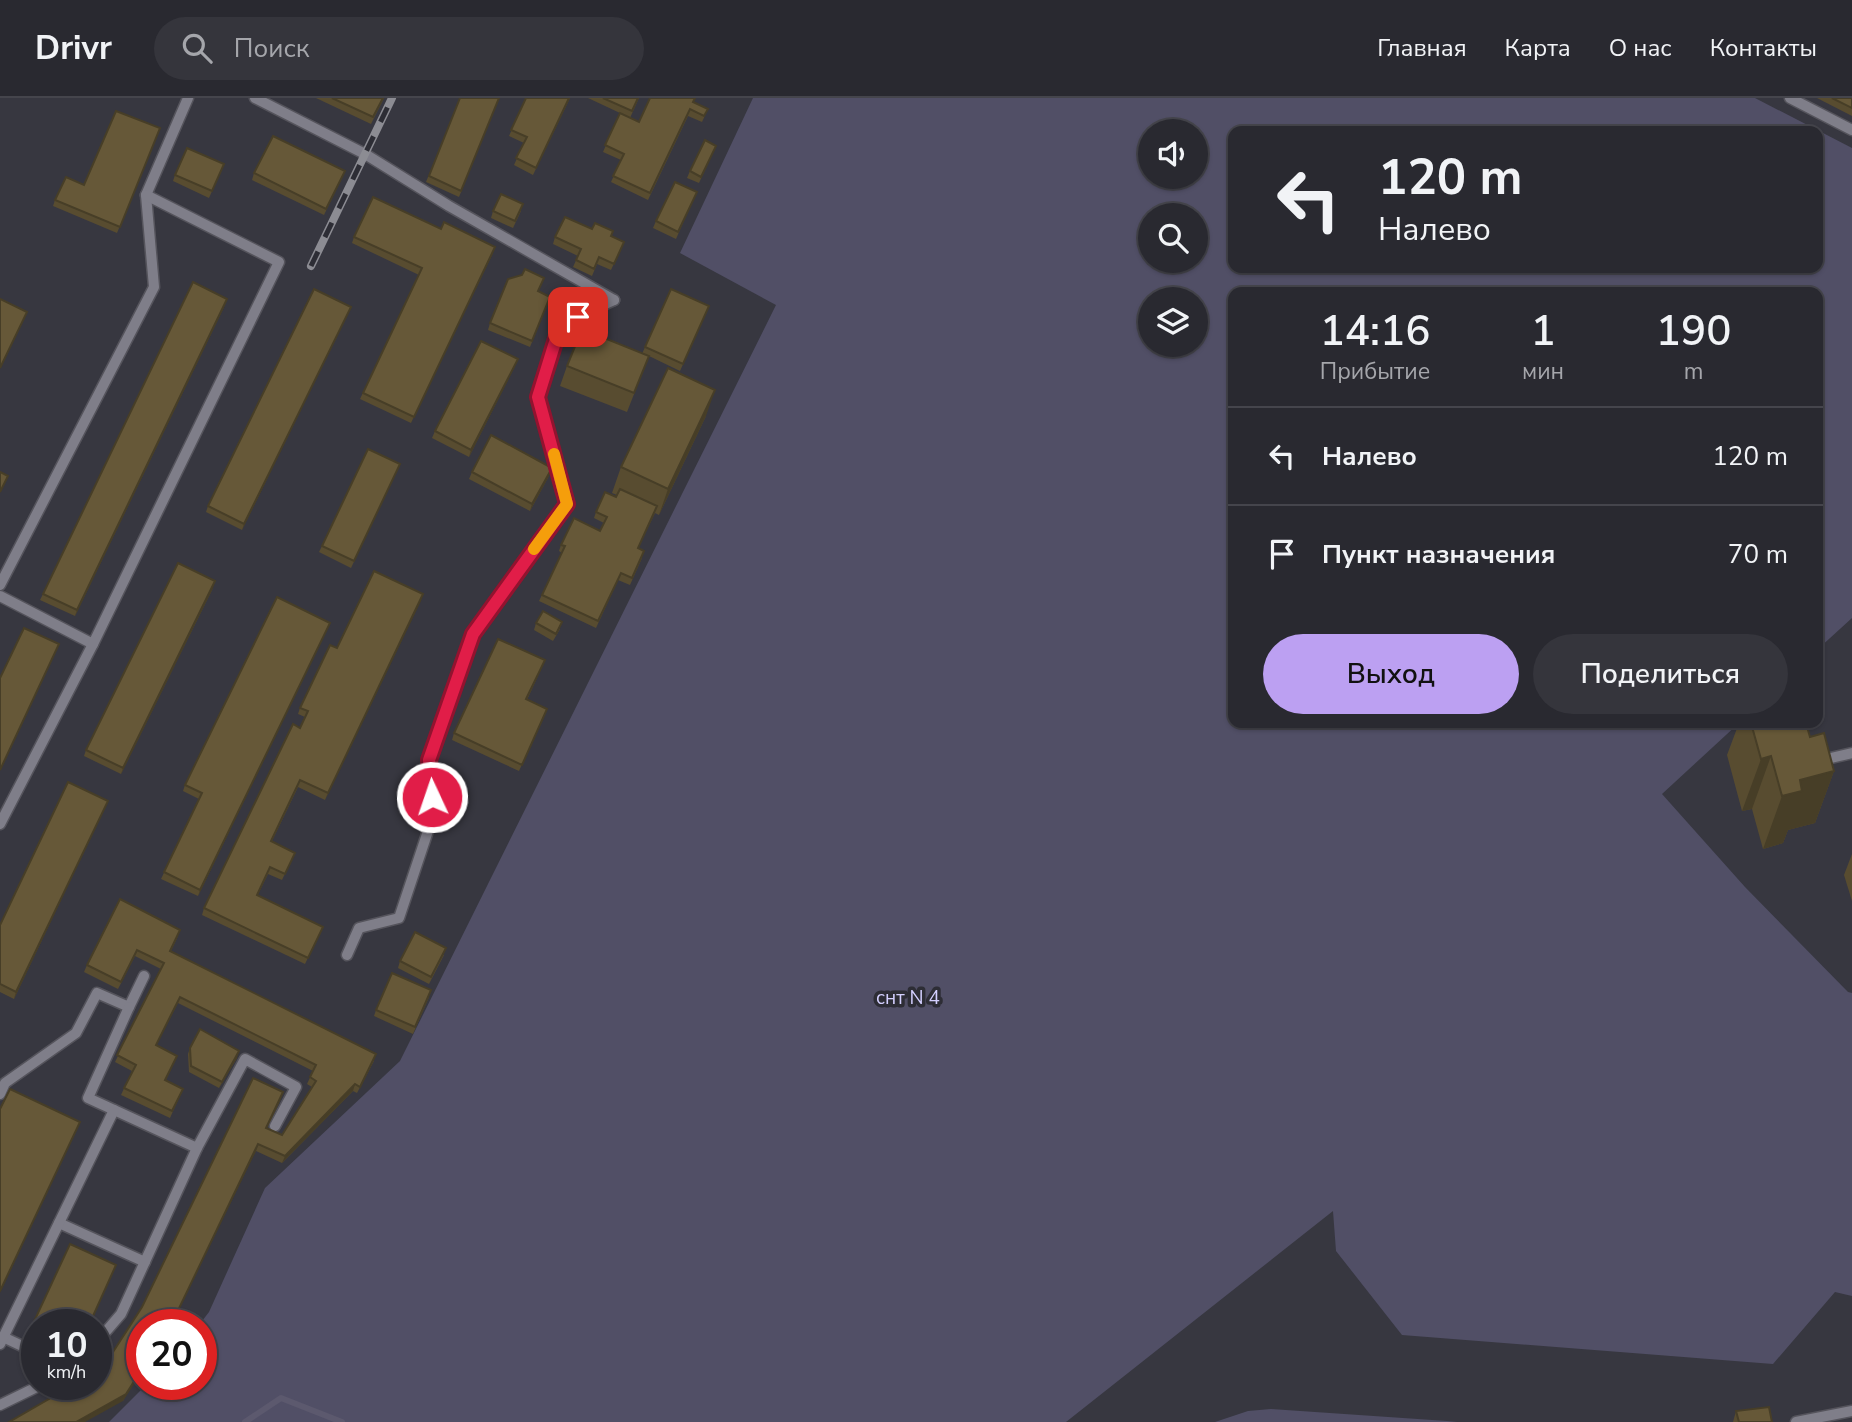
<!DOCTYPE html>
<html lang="ru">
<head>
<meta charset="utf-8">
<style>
	body { margin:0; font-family:"Nunito Sans",sans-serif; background:#35353c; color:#f1f3f6; height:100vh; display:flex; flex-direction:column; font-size:26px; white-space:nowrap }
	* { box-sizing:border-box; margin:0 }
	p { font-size:23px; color:#a5a6ab }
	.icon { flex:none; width:38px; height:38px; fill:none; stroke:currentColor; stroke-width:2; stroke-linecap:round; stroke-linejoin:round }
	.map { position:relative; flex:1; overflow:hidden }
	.side { position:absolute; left:1228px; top:189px; width:595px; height:441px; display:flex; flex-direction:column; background:#292930; border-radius:14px; box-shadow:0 2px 5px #0004,0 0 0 2px #45454c }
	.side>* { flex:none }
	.banner { position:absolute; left:1228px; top:28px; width:595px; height:147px; border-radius:14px; box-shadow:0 2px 5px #0004,0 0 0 2px #45454c; background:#292930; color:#f1f3f6; overflow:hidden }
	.buttons { position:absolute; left:1138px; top:21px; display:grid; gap:14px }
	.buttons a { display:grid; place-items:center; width:70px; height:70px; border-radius:50%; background:#292930; box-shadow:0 2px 5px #0004,0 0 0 2px #45454c; font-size:35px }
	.speed { position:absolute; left:21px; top:1211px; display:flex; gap:14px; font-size:35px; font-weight:700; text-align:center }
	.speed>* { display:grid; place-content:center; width:91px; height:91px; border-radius:50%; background:#292930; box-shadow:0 2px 5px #0004,0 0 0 2px #45454c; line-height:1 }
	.speed small { font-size:18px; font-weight:400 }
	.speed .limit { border:10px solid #d22; background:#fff; color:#111 }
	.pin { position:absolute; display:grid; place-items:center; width:60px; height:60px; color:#fff; margin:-30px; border-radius:14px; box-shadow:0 4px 10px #0006 }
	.me { position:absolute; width:77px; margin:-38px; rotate:357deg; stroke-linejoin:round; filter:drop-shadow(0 0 5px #0008) }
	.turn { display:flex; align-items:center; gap:24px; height:147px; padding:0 35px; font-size:32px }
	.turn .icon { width:91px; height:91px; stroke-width:2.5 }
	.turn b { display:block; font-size:49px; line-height:60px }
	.eta { display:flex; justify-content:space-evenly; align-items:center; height:119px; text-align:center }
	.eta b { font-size:42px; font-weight:600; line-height:49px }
	.action { display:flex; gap:14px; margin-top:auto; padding:14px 35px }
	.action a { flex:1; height:80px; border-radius:42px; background:#bca0f2; color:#111; font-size:28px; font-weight:600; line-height:80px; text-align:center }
	.action a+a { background:#35353c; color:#f1f3f6 }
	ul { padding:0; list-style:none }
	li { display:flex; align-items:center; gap:21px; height:98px; padding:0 35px; border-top:2px solid #45454c }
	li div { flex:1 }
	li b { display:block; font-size:26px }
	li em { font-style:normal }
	header { display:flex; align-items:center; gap:42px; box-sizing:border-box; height:98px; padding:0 35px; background:#292930; border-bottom:2px solid #45454c }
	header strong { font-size:33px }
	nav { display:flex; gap:38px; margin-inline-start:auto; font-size:24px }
	.search { width:490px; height:63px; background:#35353c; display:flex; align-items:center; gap:18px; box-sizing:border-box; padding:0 24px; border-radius:38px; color:#a5a6ab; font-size:26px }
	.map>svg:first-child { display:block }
	.green { fill:#514f66; fill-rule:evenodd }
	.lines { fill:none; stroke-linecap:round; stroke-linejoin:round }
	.stream { stroke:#5c596e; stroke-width:6 }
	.lane-casing { stroke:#55545c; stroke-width:13 }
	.lane { stroke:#7f7e89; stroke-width:10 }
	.rail-casing { stroke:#8c8c93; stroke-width:8 }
	.rail { stroke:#2d2d35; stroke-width:5; stroke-dasharray:16; stroke-linecap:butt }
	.wall { fill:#584c30 }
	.shaded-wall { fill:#473e27 }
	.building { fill:#665838; stroke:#473e27; stroke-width:2 }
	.route-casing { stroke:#92132f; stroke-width:18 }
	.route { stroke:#e11d48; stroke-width:12 }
	.slow { stroke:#f59e0b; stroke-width:12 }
	.labels { text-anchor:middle; stroke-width:7; stroke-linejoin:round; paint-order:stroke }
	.park-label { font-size:19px; fill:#d4d0ff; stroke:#2d2d35 }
</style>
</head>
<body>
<header>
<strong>Drivr</strong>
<div class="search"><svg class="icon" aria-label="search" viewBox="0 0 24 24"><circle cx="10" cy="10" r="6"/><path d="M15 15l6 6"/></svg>Поиск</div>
<nav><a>Главная</a><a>Карта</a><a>О нас</a><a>Контакты</a></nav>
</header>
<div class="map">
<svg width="1852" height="1324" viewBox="0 0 1852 1324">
	<rect width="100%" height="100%" fill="#373740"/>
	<g class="green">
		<path d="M753 0H1755L1852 50V520L1818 551V194H1234V625H1739L1662 696 1745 789 1848 894 1852 895V1198L1835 1194 1773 1266 1402 1237 1336 1153 1333 1113 1066 1324H109L147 1286H201V1227H199L209 1214 265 1090 400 963 776 207 680 155ZM1150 33H1195V79H1150ZM1234 33H1818V170H1234ZM1150 117H1195V163H1150ZM1150 201H1195V247H1150Z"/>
		<polygon points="1271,1311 1447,1323 1457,1324 1215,1324 1248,1313"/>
	</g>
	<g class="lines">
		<polyline class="stream" points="245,1324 281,1300 342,1324"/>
		<g class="lane-casing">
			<g id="lane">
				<polyline points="255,0 365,56 449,108 614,202"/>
				<polyline points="1790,0 1852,32"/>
				<polyline points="0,487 154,189 146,97 188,0"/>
				<polyline points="0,498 93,546"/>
				<polyline points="1822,662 1852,655"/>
				<polyline points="0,726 93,546 279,164 146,97"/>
				<polyline points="347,857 359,830 399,820 433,718 430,662 473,536 567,406 538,299 560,227 614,202"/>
				<polyline points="0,996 5,985 76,935 97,895 129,909 144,878"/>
				<polyline points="197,1050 245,961 296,989 275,1028"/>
				<polyline points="59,1125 145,1164"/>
				<polyline points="3,1239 37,1255"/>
				<polyline points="96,1245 121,1216 197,1050 88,1000 129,909"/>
				<polyline points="0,1246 114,1012"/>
				<polyline points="0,1307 43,1286"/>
				<polyline points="1796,1324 1852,1313"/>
			</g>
		</g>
		<use href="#lane" class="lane"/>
		<g class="rail-casing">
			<polyline id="rail" points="311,168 392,0"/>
		</g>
		<use href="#rail" class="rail"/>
	</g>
	<g class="wall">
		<polygon points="316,0 384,0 371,26"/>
		<polygon points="460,0 499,0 459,99 426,84"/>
		<polygon points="526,0 570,0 533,77 514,67 524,45 509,38"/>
		<polygon points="588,0 639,0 630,20 639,24 694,4 708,11 702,24 688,18 648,102 611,84 621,62 603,54 620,15"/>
		<polygon points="1817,0 1852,0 1852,18"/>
		<polygon points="160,30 117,135 53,108 55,102 84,87"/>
		<polygon points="716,48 699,85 687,80 690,73"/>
		<polygon points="224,66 209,100 173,83 175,77"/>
		<polygon points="345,73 324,117 252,82 254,75"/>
		<polygon points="694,100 676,141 653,130 656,123"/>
		<polygon points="493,113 521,113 513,130 491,120"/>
		<polygon points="592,131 624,144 611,172 597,166 592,178 573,169 578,158 553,146 555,139"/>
		<polygon points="354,139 493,155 411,325 360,301 419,177 352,145"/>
		<polygon points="539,193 550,199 530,249 488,232 490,225"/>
		<polygon points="225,207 75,518 40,502 43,496"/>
		<polygon points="709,208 680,273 649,258 627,314 560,288 567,268 642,256 645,249"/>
		<polygon points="351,209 242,432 206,414 208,408"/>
		<polygon points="515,268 469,359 432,340 435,333"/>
		<polygon points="706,318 659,417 655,415 638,450 642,460 630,487 618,482 596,530 539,503 562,455 559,453 561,447 600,433 604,425 594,420 596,414 616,399 617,397 612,395 621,369"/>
		<polygon points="400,366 351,470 319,454 322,448"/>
		<polygon points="472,374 550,376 530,413 469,381"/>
		<polygon points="213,490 121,676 84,658 86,652"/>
		<polygon points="423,496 325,702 298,689 272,743 292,761 282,782 268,776 257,798 323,829 305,866 202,817 204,810 300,630 305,619 298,616 300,610 337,550"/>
		<polygon points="330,525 198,798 161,781 199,701 183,693 185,687"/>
		<polygon points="536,525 560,531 553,543 534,532"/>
		<polygon points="542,569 527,602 547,611 519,673 452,642 454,635"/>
		<polygon points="1739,625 1806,625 1810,639 1834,673 1815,725 1788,732 1783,745 1763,751 1752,711 1742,713 1727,657"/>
		<polygon points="105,709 14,901 0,894 0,827"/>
		<polygon points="1852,756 1852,803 1844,777"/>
		<polygon points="178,838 171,853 374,963 357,995 353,993 282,1065 256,1053 123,1303 102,1271 281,1001 267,1030 282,1037 312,989 307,986 313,973 178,905 156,947 177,958 166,982 183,991 170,1020 121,997 132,973 115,964 161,871 135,858 118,891 84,874 87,867"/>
		<polygon points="444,857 429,886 398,870 400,863"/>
		<polygon points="429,899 413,936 374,918 376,912"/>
		<polygon points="190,950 237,960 219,990 189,974 188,956"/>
		<polygon points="114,1174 37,1227 37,1240 29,1237 31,1230"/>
		<polygon points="1736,1313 1772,1324 1733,1324"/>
	</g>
	<g class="shaded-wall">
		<polygon points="495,149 493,155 411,325 414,319"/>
		<polygon points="227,201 225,207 75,518 77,512"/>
		<polygon points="351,209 348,215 242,432 244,426"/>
		<polygon points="518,261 515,268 469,359 471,352"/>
		<polygon points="715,292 706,318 659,417 668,391"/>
		<polygon points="552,370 550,376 530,413 532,406"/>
		<polygon points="215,483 213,490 121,676 123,670"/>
		<polygon points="423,496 421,503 325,702 328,695"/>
		<polygon points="330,525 327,531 198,798 200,792"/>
		<polygon points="1771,658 1752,711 1742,713 1761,661"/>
		<polygon points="1834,673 1815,725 1788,732 1783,745 1763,751 1782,698 1800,682"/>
		<polygon points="108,703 105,709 14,901 16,894"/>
		<polygon points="239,953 237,960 219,990 222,984"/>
		<polygon points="355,986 353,993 282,1065 285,1058"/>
		<polygon points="80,1024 77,1030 0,1195 0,1193"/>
		<polygon points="258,1046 256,1053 171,1227"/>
		<polygon points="142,1271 142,1274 123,1303 85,1324 76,1324"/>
	</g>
	<g class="building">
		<polygon points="332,0 383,0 373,19"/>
		<polygon points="460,0 499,0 461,93 429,78"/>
		<polygon points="526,0 569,0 536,70 516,60 527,39 511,32"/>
		<polygon points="603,0 638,0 632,13"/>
		<polygon points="650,0 695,0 693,4 708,11 704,18 690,11 650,95 613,78 624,56 605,47 620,15 639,24"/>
		<polygon points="1832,0 1852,0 1852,10"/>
		<polygon points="116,13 160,30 120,129 55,102 66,79 84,87"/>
		<polygon points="273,38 345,73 326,111 254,75"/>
		<polygon points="705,42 716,48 701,79 690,73"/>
		<polygon points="187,50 224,66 212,93 175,77"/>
		<polygon points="675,84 697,94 678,134 656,123"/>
		<polygon points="501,96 523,106 515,123 493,113"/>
		<polygon points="373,99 441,131 444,124 495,149 414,319 363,295 422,170 354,139"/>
		<polygon points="565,119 592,131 595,125 613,133 611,138 624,144 614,166 599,159 594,171 576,162 581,151 555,139"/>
		<polygon points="525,171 544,180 538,193 550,199 532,243 490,225 508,181 522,177"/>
		<polygon points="193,184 227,201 77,512 43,496"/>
		<polygon points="314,191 351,209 244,426 208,408"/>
		<polygon points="671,191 709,208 683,266 645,249"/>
		<polygon points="0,201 27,214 0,270"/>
		<polygon points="582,231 649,258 634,295 567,268"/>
		<polygon points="481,243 518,261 471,352 435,333"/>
		<polygon points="668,270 715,292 668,391 621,369"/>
		<polygon points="491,337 552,370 532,406 472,374"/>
		<polygon points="368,351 400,366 354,463 322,448"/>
		<polygon points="0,374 8,378 0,394"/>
		<polygon points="620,391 657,408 638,450 644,453 632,480 621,475 598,523 542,497 565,448 561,447 574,420 600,433 607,419 596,414 605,394 616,399"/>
		<polygon points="178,465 215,483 123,670 86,652"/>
		<polygon points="374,473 423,496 328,695 300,682 271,743 295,755 285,776 270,769 257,797 323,829 308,860 204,810 293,626 300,630 308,613 300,610 330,547 337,550"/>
		<polygon points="277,499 330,525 200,792 164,774 202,695 185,687"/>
		<polygon points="543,513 562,524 556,536 536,525"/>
		<polygon points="24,530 59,546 0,672 0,580"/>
		<polygon points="498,541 545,562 526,601 547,611 522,667 454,635"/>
		<polygon points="1751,625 1806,625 1810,639 1824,635 1834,673 1800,682 1802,693 1782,698 1771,658 1761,661"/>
		<polygon points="68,684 108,703 16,894 0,886 0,827"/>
		<polygon points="120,801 180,832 170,853 376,956 360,989 355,986 285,1058 258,1046 171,1227 142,1227 142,1271 126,1296 76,1324 9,1324 75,1286 96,1286 96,1274 102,1271 142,1209 253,980 283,994 266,1030 282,1037 316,983 310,979 316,967 180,899 156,947 177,958 165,982 183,991 172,1013 124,990 136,967 117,957 164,865 137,852 121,884 87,867"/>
		<polygon points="415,834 446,850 431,879 400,863"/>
		<polygon points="392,875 431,892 415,929 376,912"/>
		<polygon points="200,931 239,953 222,984 191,968 190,950"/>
		<polygon points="10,991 80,1024 0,1193 0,1011"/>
		<polygon points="70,1146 116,1167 89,1227 37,1227 37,1233 31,1230"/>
		<polygon points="1769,1309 1772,1324 1739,1324 1736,1313"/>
	</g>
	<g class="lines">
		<g class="route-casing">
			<polyline id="route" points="432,699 429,662 473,536 567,406 538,299 560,228 578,219"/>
		</g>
		<use href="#route" class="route"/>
		<polyline class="slow" points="534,451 567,406 554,356"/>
	</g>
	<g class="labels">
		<g class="park-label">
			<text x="908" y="906">снт N 4</text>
		</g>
	</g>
</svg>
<div class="buttons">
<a><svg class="icon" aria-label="sound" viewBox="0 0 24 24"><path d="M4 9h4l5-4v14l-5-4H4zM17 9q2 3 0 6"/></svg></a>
<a><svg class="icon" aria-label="search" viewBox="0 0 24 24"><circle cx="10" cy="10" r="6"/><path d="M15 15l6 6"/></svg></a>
<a><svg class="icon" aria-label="layers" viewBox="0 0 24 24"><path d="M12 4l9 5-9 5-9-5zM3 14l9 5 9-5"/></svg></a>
</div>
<div class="speed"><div>10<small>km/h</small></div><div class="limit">20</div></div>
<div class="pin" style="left:578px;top:219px;background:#d93025"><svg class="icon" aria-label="arrive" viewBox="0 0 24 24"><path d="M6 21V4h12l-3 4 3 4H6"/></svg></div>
<svg class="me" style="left:432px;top:699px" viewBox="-20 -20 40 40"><circle r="17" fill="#e11d48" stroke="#fff" stroke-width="3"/><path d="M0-11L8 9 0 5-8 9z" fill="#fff"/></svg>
<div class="banner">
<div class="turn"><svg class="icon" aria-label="left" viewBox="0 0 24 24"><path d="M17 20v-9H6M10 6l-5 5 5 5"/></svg><div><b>120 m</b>Налево</div></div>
</div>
<section class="side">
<div class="eta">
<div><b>14:16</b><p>Прибытие</p></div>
<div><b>1</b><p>мин</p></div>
<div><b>190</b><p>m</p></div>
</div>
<ul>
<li><svg class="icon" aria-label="left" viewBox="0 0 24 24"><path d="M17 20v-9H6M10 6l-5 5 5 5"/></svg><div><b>Налево</b></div><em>120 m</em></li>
<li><svg class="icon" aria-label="arrive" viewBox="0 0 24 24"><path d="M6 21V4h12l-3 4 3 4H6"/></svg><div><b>Пункт назначения</b></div><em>70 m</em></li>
</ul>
<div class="action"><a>Выход</a><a>Поделиться</a></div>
</section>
</div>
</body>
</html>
